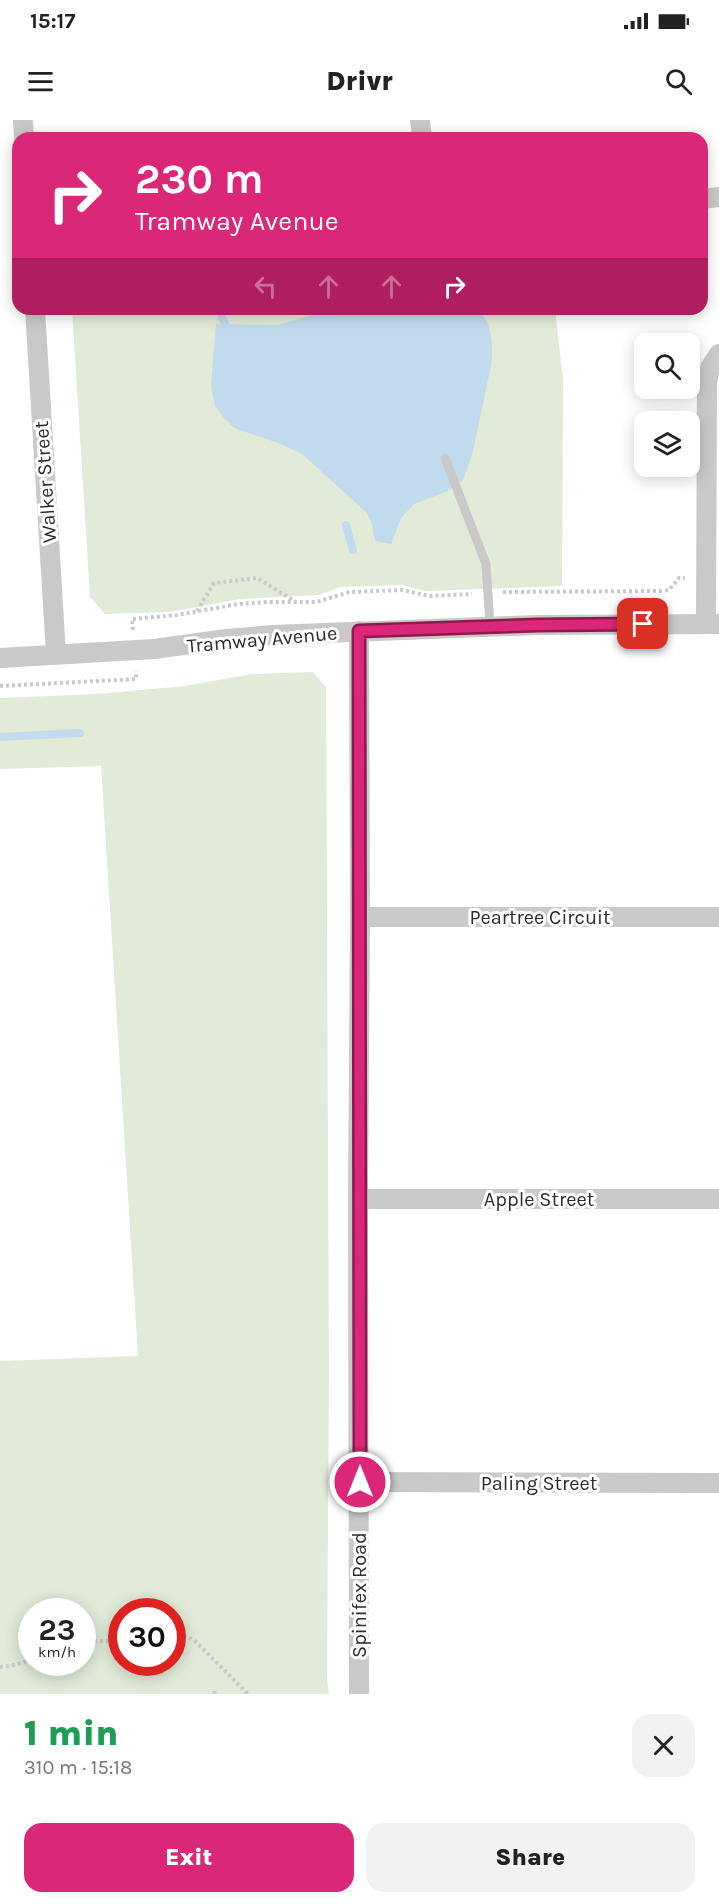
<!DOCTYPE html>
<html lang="en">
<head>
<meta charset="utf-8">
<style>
	body { margin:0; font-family:Karla,sans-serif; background:#f2f2f2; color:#222; height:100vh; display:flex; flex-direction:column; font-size:22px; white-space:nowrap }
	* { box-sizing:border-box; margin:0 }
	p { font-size:20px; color:#767676 }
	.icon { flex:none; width:33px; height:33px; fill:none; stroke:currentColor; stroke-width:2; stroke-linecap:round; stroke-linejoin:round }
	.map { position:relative; height:1574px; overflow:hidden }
	.drawer { display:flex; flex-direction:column; background:#fff; flex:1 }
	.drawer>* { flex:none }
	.hud { position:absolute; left:12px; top:12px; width:696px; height:183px; border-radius:18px; box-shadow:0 3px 15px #0003; background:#db2777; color:#fff; overflow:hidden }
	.fabs { position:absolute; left:634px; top:213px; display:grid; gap:12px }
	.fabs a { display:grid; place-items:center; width:66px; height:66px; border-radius:12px; background:#fff; box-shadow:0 3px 15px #0003; font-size:30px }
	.speed { position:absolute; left:18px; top:1478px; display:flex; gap:12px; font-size:30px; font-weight:700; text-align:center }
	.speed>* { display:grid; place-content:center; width:78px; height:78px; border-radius:50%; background:#fff; box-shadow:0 3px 15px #0003; line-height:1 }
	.speed small { font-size:15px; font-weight:400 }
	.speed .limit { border:9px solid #d22; background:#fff; color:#111 }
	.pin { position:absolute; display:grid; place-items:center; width:51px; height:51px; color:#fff; margin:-26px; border-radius:12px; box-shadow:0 3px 9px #0006 }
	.me { position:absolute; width:66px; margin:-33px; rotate:0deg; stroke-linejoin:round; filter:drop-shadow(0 0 4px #0008) }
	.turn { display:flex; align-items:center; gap:21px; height:126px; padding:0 24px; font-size:27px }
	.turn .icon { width:78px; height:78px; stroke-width:2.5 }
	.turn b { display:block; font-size:42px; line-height:51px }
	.lanes { display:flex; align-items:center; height:57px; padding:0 24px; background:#0003; justify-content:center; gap:30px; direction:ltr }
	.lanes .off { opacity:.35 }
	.round { display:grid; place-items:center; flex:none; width:63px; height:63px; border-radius:18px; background:#f2f2f2 }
	.overview { display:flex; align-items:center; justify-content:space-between; height:102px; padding:0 24px }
	h1 { font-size:36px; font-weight:800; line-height:45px; color:#1e9e55 }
	.primary-button { display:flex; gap:12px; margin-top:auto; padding:12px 24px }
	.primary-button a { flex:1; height:69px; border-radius:18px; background:#db2777; color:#fff; font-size:24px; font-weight:800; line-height:69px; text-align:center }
	.primary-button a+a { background:#f2f2f2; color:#222 }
	.status { display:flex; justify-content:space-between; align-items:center; height:42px; padding:0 30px; background:#fff; direction:ltr }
	.status svg { height:16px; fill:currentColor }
	header { display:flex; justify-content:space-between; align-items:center; height:78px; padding:0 24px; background:#fff; font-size:27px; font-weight:800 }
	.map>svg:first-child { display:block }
	.green { fill:#e1ebd8; fill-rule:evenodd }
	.water { fill:#c2daed }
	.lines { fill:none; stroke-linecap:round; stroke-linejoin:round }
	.stream { stroke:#c2daed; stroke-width:8 }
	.path { stroke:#c9c9c9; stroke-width:4; stroke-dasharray:3 3; stroke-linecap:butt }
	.service { stroke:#c9c9c9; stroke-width:9 }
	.minor { stroke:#c9c9c9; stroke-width:20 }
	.route-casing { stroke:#8e194d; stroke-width:15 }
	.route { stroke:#db2777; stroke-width:10 }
	.labels { text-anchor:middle; stroke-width:6; stroke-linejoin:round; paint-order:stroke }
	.street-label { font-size:20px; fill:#2c2c2c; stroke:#fff }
</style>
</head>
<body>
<div class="status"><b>15:17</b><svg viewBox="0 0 49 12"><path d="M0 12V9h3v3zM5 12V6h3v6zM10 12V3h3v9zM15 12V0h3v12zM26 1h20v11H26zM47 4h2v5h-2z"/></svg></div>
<header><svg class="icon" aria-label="menu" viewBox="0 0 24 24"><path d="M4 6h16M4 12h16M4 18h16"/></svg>Drivr<svg class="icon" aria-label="search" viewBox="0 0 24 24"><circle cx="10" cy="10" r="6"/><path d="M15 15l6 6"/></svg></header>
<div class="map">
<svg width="719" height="1574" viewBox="0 0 719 1574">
	<rect width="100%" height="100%" fill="#fff"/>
	<g class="green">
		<polygon points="72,189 555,189 563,259 562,466 425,471 402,465 341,467 319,475 241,479 169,492 105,494 90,477"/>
		<path d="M313 552 326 567 329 1253 327 1559 329 1574H0V1241L138 1236 101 646 0 649V578L97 574 185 566 252 554ZM32 1491H82V1542H32ZM122 1491H172V1542H122Z"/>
	</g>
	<polygon class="water" points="334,189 479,189 488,204 492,221 492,241 473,331 463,360 448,371 414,384 401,398 391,424 375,421 372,404 367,393 302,334 281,324 234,308 224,298 215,286 211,266 216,204 278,205"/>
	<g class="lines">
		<g class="stream">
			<polyline points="222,197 229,212"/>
			<polyline points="346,405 353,430"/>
			<polyline points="0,617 80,613"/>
		</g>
		<g class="path">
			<polyline points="503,472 662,471 669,470 679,458 685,458"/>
			<polyline points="197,491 214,463 257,458 296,482"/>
			<polyline points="133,510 132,499 177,495 238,484 267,482 317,482 349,472 402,470 429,476 472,474"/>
			<polyline points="0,566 136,559 136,551"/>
			<polyline points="172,1512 194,1520 248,1574"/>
			<polyline points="82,1522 122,1520"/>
			<polyline points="0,1547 15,1545 32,1539"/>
			<polyline points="214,1574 215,1571"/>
		</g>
		<polyline class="service" points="445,338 486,444 490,506"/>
		<g class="minor">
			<polyline points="23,0 24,18"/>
			<polyline points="420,0 422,18"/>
			<polyline points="702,79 719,77"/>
			<polyline points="35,189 56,534"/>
			<polyline points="706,504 707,263 710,248 719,234"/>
			<polyline points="359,511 360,797 358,1079 359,1574"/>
			<polyline points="0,538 154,529 227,519 272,515 538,505 719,504"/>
			<polyline points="360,797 719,797"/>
			<polyline points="358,1079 719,1079"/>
			<polyline points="360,1362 719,1363"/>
		</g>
	</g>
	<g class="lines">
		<g class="route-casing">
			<polyline id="route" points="360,1362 359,511 538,505 643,504"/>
		</g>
		<use href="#route" class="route"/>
	</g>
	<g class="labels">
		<g class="street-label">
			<text transform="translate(45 362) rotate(-94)" y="7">Walker Street</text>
			<text transform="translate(262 519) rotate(-5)" y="7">Tramway Avenue</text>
			<text x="540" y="804">Peartree Circuit</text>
			<text x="539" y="1086">Apple Street</text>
			<text x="539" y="1370">Paling Street</text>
			<text transform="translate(359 1475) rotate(-90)" y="7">Spinifex Road</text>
		</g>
	</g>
</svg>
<div class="fabs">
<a><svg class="icon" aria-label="search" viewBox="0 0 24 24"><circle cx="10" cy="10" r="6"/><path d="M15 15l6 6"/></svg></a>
<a><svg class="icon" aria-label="layers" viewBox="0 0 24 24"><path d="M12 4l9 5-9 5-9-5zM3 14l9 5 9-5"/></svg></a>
</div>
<div class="speed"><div>23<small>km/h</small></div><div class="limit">30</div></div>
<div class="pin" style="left:643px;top:504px;background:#d93025"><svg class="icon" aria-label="arrive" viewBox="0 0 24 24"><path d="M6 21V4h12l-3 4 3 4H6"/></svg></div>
<svg class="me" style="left:360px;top:1362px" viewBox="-20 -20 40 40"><circle r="17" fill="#db2777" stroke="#fff" stroke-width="3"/><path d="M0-11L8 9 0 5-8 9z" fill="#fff"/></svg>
<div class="hud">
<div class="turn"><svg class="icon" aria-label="right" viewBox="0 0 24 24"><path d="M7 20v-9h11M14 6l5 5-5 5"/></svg><div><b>230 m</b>Tramway Avenue</div></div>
<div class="lanes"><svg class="icon off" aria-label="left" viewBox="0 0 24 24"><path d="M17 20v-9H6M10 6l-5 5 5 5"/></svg><svg class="icon off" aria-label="ahead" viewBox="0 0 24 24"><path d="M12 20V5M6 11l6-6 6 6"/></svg><svg class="icon off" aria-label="ahead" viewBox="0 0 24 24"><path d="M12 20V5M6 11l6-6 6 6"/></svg><svg class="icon" aria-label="right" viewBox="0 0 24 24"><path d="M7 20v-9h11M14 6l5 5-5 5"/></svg></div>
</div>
</div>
<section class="drawer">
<div class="overview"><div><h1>1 min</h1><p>310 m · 15:18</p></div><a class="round"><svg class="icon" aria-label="close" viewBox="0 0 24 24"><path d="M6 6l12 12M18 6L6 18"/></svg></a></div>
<div class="primary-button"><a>Exit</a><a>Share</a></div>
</section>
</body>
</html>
